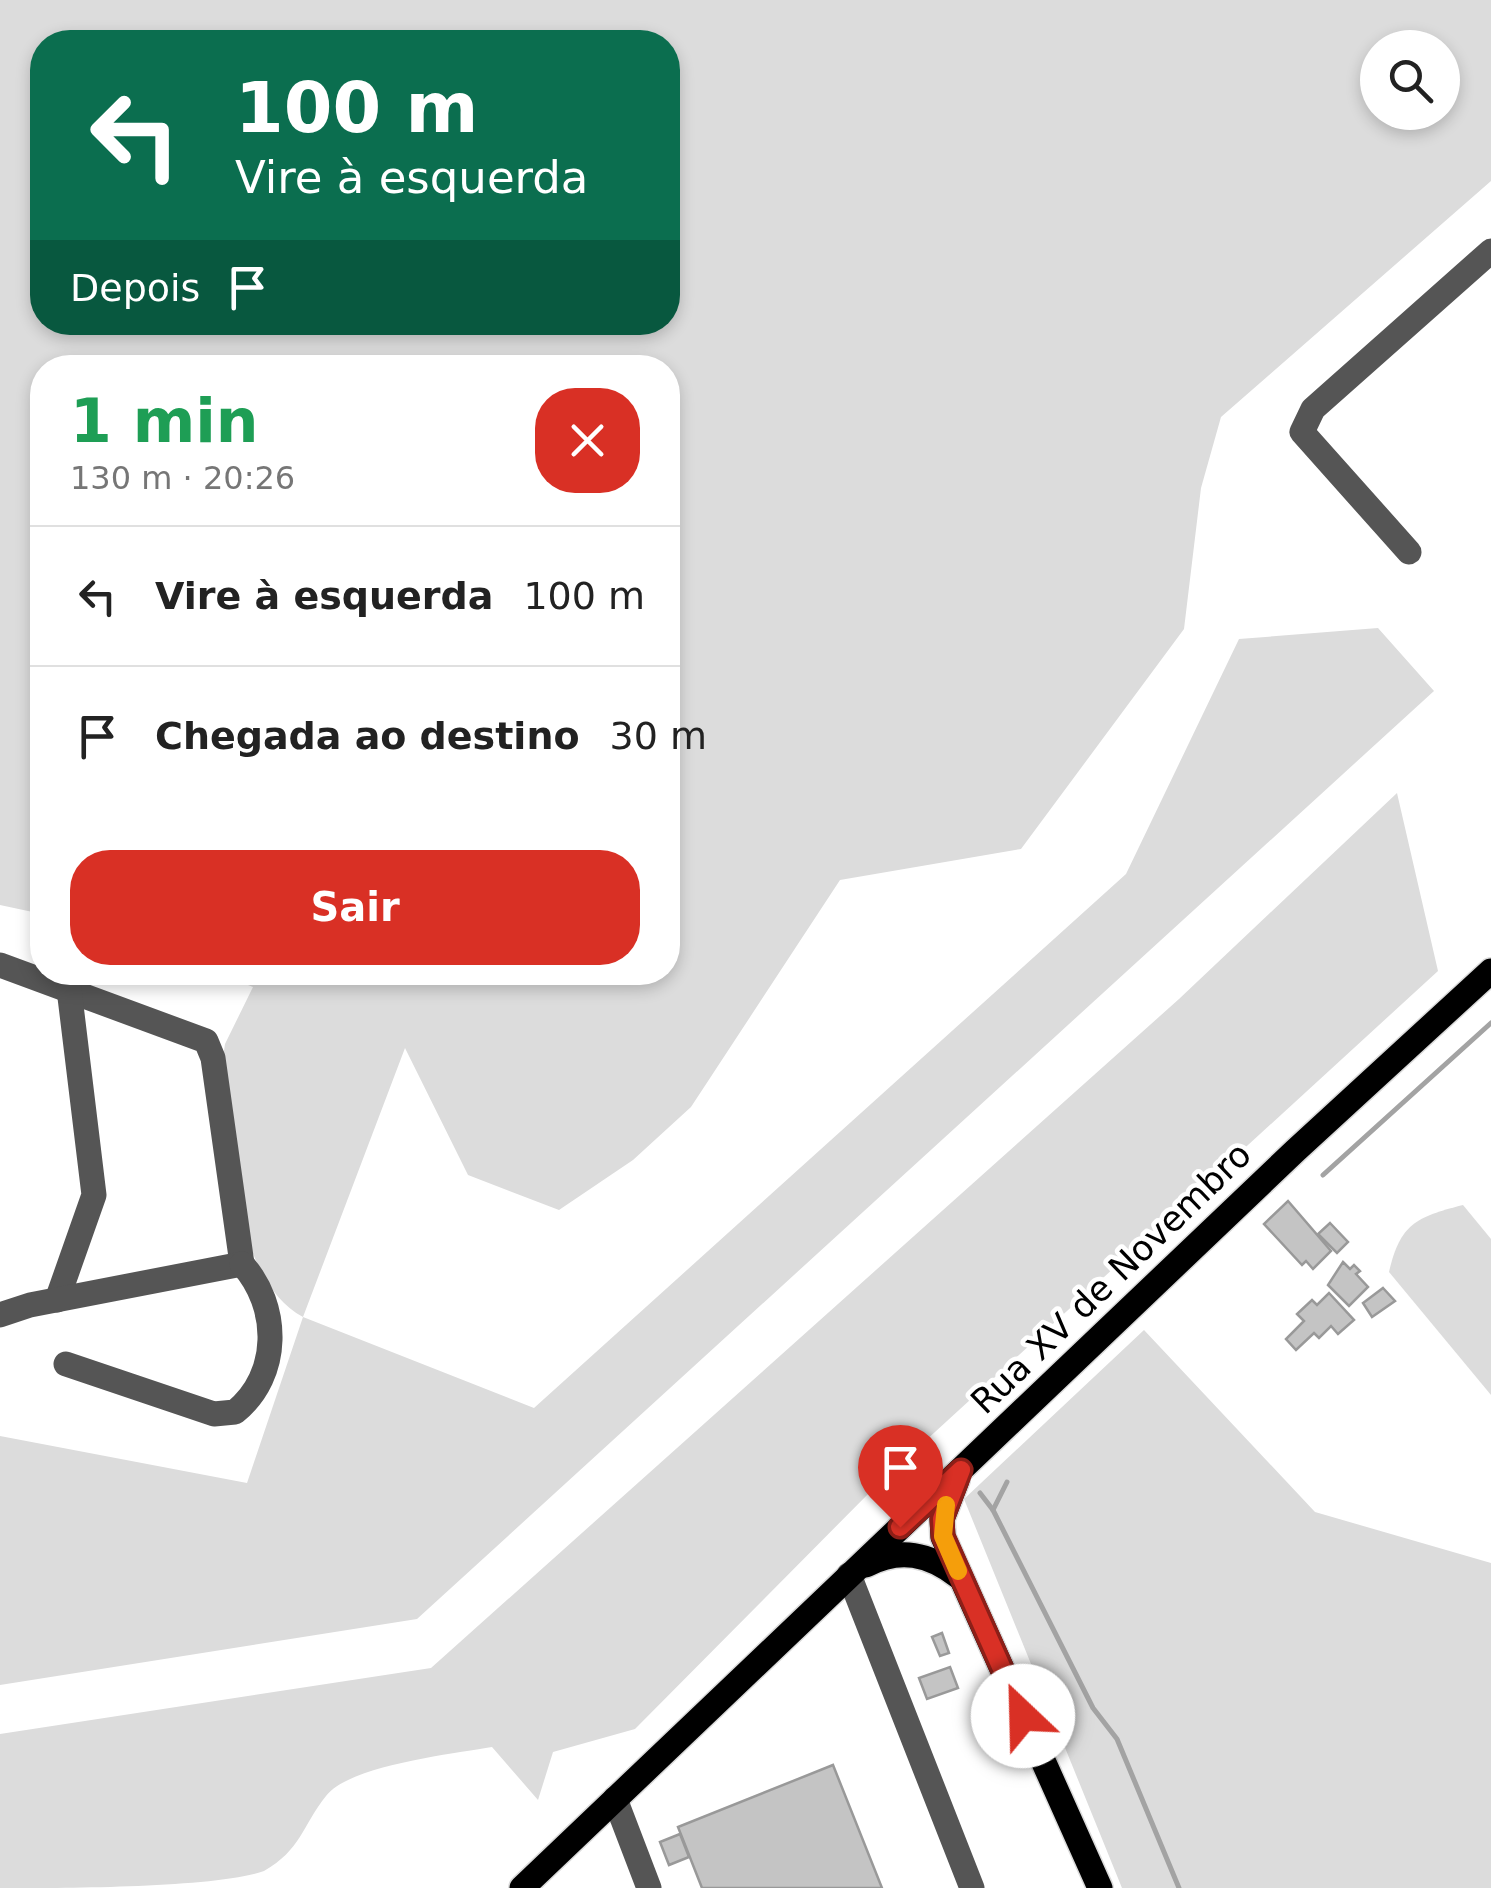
<!DOCTYPE html>
<html lang="pt">
<head>
<meta charset="utf-8">
<style>
	body { margin:0; font-family:"DejaVu Sans",sans-serif; background:#f2f2f2; color:#222; height:100vh; display:flex; flex-direction:column; font-size:38px; white-space:nowrap }
	* { box-sizing:border-box; margin:0 }
	p { font-size:32px; color:#767676 }
	.icon { flex:none; width:55px; height:55px; fill:none; stroke:currentColor; stroke-width:2; stroke-linecap:round; stroke-linejoin:round }
	.map { position:relative; flex:1; overflow:hidden }
	.panel { position:absolute; left:30px; top:355px; width:650px; height:630px; display:flex; flex-direction:column; background:#fff; border-radius:40px; box-shadow:0 5px 15px #0003 }
	.panel>* { flex:none }
	.banner { position:absolute; left:30px; top:30px; width:650px; height:305px; border-radius:40px; box-shadow:0 5px 15px #0003; background:#0b6e4f; color:#fff; overflow:hidden }
	.tools { position:absolute; left:1360px; top:30px; display:grid; gap:20px }
	.tools a { display:grid; place-items:center; width:100px; height:100px; border-radius:50%; background:#fff; box-shadow:0 5px 15px #0003; font-size:50px }
	.pin { position:absolute; display:grid; place-items:center; width:85px; height:85px; color:#fff; margin:-102px -42px; border-radius:50% 50% 50% 0; rotate:-45deg; box-shadow:0 0 10px #0007 }
	.pin .icon { rotate:45deg }
	.me { position:absolute; width:110px; margin:-55px; rotate:336deg; stroke-linejoin:round; filter:drop-shadow(0 0 8px #0008) }
	.turn { display:flex; align-items:center; gap:35px; height:210px; padding:0 40px; font-size:45px }
	.turn .icon { width:130px; height:130px; stroke-width:2.5 }
	.turn b { display:block; font-size:70px; line-height:85px }
	.then { display:flex; align-items:center; height:95px; padding:0 40px; background:#0003; gap:20px; font-size:38px }
	.round { display:grid; place-items:center; flex:none; width:105px; height:105px; border-radius:40px; background:#f2f2f2 }
	.overview { display:flex; align-items:center; justify-content:space-between; height:170px; padding:0 40px }
	h1 { font-size:60px; font-weight:700; line-height:75px; color:#1e9e55 }
	.primary-button { display:flex; gap:20px; margin-top:auto; padding:20px 40px }
	.primary-button a { flex:1; height:115px; border-radius:40px; background:#d93025; color:#fff; font-size:40px; font-weight:700; line-height:115px; text-align:center }
	ul { padding:0; list-style:none }
	li { display:flex; align-items:center; gap:30px; height:140px; padding:0 40px; border-top:2px solid #e0e0e0 }
	li div { flex:1 }
	li b { display:block; font-size:38px }
	li em { font-style:normal }
	.map>svg:first-child { display:block }
	.green { fill:#dcdcdc; fill-rule:evenodd }
	.lines { fill:none; stroke-linecap:round; stroke-linejoin:round }
	.stream { stroke:#a3a3a3; stroke-width:5 }
	.building { fill:#c4c4c4; stroke:#999; stroke-width:2.5 }
	.major-casing { stroke:#dbdbdb; stroke-width:28 }
	.minor { stroke:#555; stroke-width:25 }
	.major { stroke:#000; stroke-width:25 }
	.route-casing { stroke:#8d1f18; stroke-width:25 }
	.route { stroke:#d93025; stroke-width:18 }
	.slow { stroke:#f59e0b; stroke-width:18 }
	.labels { text-anchor:middle; stroke-width:9; stroke-linejoin:round; paint-order:stroke }
	.street-label { font-size:35px; fill:#000; stroke:#fff }
</style>
</head>
<body>
<div class="map">
<svg width="1491" height="1888" viewBox="0 0 1491 1888">
	<rect width="100%" height="100%" fill="#fff"/>
	<g class="green">
		<path d="M0 0H1491V181L1221 417 1201 488 1184 629 1021 849 840 880 691 1107 633 1160 559 1210 468 1175 405 1048 303 1317 534 1408 1126 874 1239 639 1378 628 1434 691 417 1619 0 1685V1436L247 1483 303 1317C230 1277 232 1139 222 1064L225 1044 253 987 218 973 668 972V368H42V914L0 905ZM42 42H668V322H42ZM1378 48H1442V112H1378Z"/>
		<path d="M1397 793 1438 971 876 1486 635 1729 553 1752 538 1800 492 1747C453 1754 350 1765 326 1796 302 1826 301 1850 264 1871 215 1888 62 1888 0 1888V1734L431 1668 1179 999Z"/>
		<path d="M1463 1205 1491 1239V1395L1389 1272C1400 1224 1416 1217 1463 1205Z"/>
		<polygon points="1144,1330 1315,1512 1491,1563 1491,1888 1122,1888 964,1499"/>
	</g>
	<g class="lines">
		<g class="stream">
			<polyline points="1323,1175 1491,1023"/>
			<polyline points="980,1493 993,1510 1093,1708 1117,1739 1179,1888"/>
			<polyline points="993,1510 1007,1482"/>
		</g>
	</g>
	<g class="building">
		<polygon points="1288,1201 1331,1251 1313,1269 1306,1261 1302,1265 1264,1224"/>
		<polygon points="1330,1223 1348,1242 1337,1253 1318,1234"/>
		<polygon points="1343,1262 1350,1269 1354,1265 1360,1271 1356,1274 1368,1287 1349,1306 1328,1285"/>
		<polygon points="1383,1288 1395,1301 1372,1317 1363,1303"/>
		<polygon points="1329,1293 1354,1320 1338,1334 1331,1326 1319,1338 1314,1333 1296,1350 1286,1339 1304,1321 1297,1314 1312,1300 1317,1305"/>
		<polygon points="942,1633 949,1653 940,1656 932,1637"/>
		<polygon points="950,1667 958,1688 927,1699 919,1678"/>
		<polygon points="833,1765 882,1888 702,1888 678,1827"/>
		<polygon points="680,1834 689,1857 669,1865 660,1842"/>
	</g>
	<g class="lines">
		<g class="major-casing">
			<g id="major">
				<polyline points="957,1480 942,1519 943,1537 1100,1888"/>
				<path d="M866 1565C900 1547 929 1554 958 1576"/>
				<polyline points="522,1888 1295,1151 1491,971"/>
			</g>
		</g>
		<g class="minor">
			<polyline points="1409,552 1302,432 1313,409 1491,251"/>
			<polyline points="0,965 206,1041 213,1058 242,1264"/>
			<polyline points="57,1300 94,1195 69,989"/>
			<polyline points="0,1315 30,1305 242,1264"/>
			<path d="M66 1364 214 1414 235 1412C281 1375 280 1306 242 1264"/>
			<polyline points="849,1575 972,1888"/>
			<polyline points="615,1799 649,1888"/>
		</g>
		<use href="#major" class="major"/>
	</g>
	<g class="lines">
		<g class="route-casing">
			<polyline id="route" points="900,1527 961,1470 942,1519 943,1536 1023,1716"/>
		</g>
		<use href="#route" class="route"/>
		<polyline class="slow" points="946,1505 943,1536 958,1571"/>
	</g>
	<g class="labels">
		<g class="street-label">
			<text transform="translate(1111 1278) rotate(-44)" y="12">Rua XV de Novembro</text>
		</g>
	</g>
</svg>
<div class="tools">
<a><svg class="icon" aria-label="search" viewBox="0 0 24 24"><circle cx="10" cy="10" r="6"/><path d="M15 15l6 6"/></svg></a>
</div>
<div class="pin" style="left:900px;top:1527px;background:#d93025"><svg class="icon" aria-label="arrive" viewBox="0 0 24 24"><path d="M6 21V4h12l-3 4 3 4H6"/></svg></div>
<svg class="me" style="left:1023px;top:1716px" viewBox="-20 -20 40 40"><circle r="19" fill="#fff"/><path d="M0-13L10 11 0 6-10 11z" fill="#d93025"/></svg>
<div class="banner">
<div class="turn"><svg class="icon" aria-label="left" viewBox="0 0 24 24"><path d="M17 20v-9H6M10 6l-5 5 5 5"/></svg><div><b>100 m</b>Vire à esquerda</div></div>
<div class="then">Depois<svg class="icon" aria-label="arrive" viewBox="0 0 24 24"><path d="M6 21V4h12l-3 4 3 4H6"/></svg></div>
</div>
<section class="panel">
<div class="overview"><div><h1>1 min</h1><p>130 m · 20:26</p></div><a class="round" style="background:#d93025;color:#fff"><svg class="icon" aria-label="close" viewBox="0 0 24 24"><path d="M6 6l12 12M18 6L6 18"/></svg></a></div>
<ul>
<li><svg class="icon" aria-label="left" viewBox="0 0 24 24"><path d="M17 20v-9H6M10 6l-5 5 5 5"/></svg><div><b>Vire à esquerda</b></div><em>100 m</em></li>
<li><svg class="icon" aria-label="arrive" viewBox="0 0 24 24"><path d="M6 21V4h12l-3 4 3 4H6"/></svg><div><b>Chegada ao destino</b></div><em>30 m</em></li>
</ul>
<div class="primary-button"><a>Sair</a></div>
</section>
</div>
</body>
</html>
